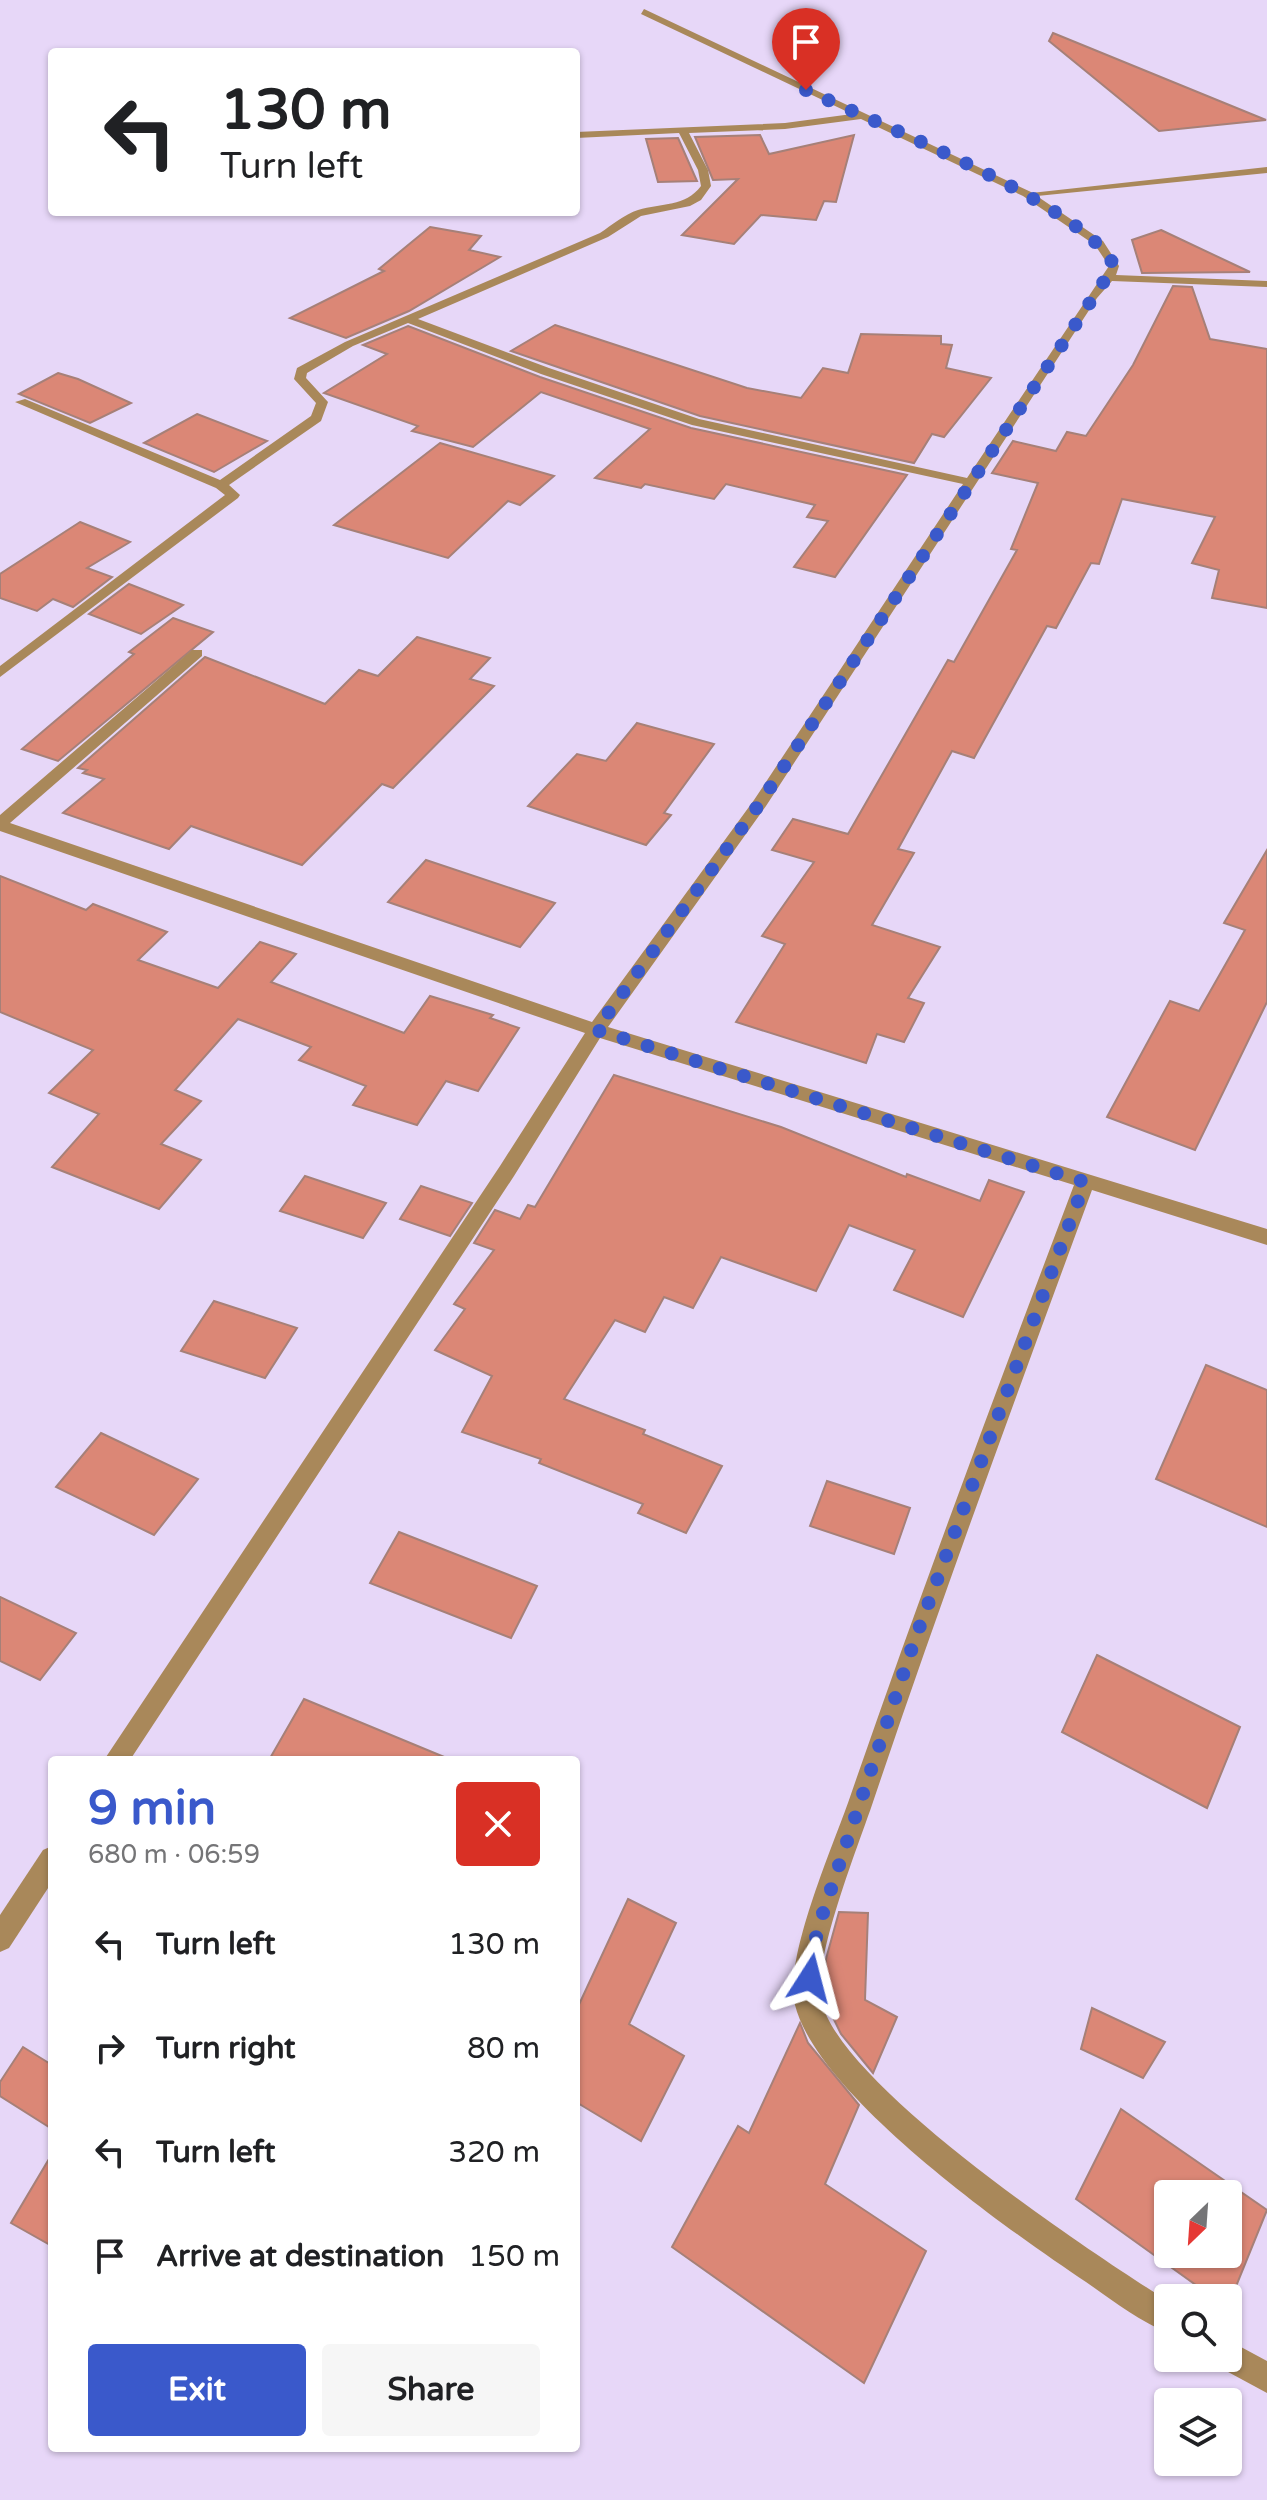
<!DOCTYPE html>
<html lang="en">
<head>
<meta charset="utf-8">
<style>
	body { margin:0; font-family:"Varela Round",sans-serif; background:#f6f6f6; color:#202124; height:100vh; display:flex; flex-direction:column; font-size:30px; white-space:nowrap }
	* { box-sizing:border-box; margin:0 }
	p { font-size:26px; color:#757577 }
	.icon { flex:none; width:44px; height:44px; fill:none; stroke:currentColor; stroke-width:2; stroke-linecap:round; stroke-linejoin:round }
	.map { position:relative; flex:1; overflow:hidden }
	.panel { position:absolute; left:48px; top:1756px; width:532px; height:696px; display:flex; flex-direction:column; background:#fff; border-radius:8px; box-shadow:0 2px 6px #0004 }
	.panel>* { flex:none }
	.top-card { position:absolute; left:48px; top:48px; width:532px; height:168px; border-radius:8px; box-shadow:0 2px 6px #0004; background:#fff; color:#202124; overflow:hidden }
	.needle { width:52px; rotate:205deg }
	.controls { position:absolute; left:1154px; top:2180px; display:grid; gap:16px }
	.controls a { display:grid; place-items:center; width:88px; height:88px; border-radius:8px; background:#fff; box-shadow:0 2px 6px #0004; font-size:40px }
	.pin { position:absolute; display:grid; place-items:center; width:68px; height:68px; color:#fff; margin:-82px -34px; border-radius:50% 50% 50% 0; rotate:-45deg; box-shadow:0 0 8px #0007 }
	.pin .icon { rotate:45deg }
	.me { position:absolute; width:88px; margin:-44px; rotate:9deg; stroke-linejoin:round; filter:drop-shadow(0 0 6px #0008) }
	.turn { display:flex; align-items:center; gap:28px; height:168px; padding:0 40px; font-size:36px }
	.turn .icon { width:104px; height:104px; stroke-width:2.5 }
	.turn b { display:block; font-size:56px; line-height:68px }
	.round { display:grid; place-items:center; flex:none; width:84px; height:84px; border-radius:8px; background:#f6f6f6 }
	.overview { display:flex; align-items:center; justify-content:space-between; height:136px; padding:0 40px }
	h1 { font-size:48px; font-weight:700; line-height:60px; color:#3a59cb }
	.action { display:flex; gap:16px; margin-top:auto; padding:16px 40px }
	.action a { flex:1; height:92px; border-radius:8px; background:#3a59cb; color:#fff; font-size:32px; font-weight:700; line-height:92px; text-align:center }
	.action a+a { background:#f6f6f6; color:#202124 }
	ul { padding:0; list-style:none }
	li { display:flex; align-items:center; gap:24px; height:104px; padding:0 40px }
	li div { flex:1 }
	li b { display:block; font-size:30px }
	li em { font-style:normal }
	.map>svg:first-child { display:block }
	.building { fill:#db8776; stroke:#a68078; stroke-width:2; fill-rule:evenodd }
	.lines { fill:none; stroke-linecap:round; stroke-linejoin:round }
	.service { fill:#a9885a; fill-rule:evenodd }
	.minor { fill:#a9885a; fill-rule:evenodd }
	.route { stroke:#3a59cb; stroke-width:14; stroke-dasharray:0 25.2 }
</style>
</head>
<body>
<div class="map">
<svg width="1267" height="2500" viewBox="0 0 1267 2500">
	<rect width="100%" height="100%" fill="#e7d7f8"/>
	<g class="building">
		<polygon points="1053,33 1266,120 1159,131 1049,41"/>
		<polygon points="760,135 769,154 854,135 836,202 824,201 816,220 761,215 734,244 682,235 738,179 713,180 695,137"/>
		<polygon points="678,138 697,181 658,182 646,139"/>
		<polygon points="430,227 481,236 469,250 500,257 409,311 346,338 290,318 384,271 379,269"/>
		<polygon points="1161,230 1250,272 1142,273 1132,240"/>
		<polygon points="1173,286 1192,287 1210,339 1267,349 1267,608 1212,598 1219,570 1192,563 1215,517 1122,499 1099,564 1091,563 1056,628 1047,626 974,758 952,751 898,849 914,853 872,925 940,947 908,998 924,1003 904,1042 877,1034 866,1063 736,1022 785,944 762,936 814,862 772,850 793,819 848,834 948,660 954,662 1017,550 1011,549 1038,483 992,473 1013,441 1056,451 1067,432 1086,436 1133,365"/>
		<polygon points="555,325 747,388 801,398 823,368 848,373 861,334 941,336 941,344 952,345 946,368 991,378 944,437 932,434 914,463 700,416 511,351"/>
		<polygon points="408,326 540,377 691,428 907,475 835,577 794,567 828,521 807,517 815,505 726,484 714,499 645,484 641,488 595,478 650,429 541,392 473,447 412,431 418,426 324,393 387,354 363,345"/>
		<polygon points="58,373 78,379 131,403 90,423 19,394"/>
		<polygon points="197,414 267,441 214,472 144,443"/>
		<polygon points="440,443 554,476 520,505 508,501 448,558 334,525"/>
		<polygon points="80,522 130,542 87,568 112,577 73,607 53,599 37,611 0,598 0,574"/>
		<polygon points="129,584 183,605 141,634 89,614"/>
		<polygon points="173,618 213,632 58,761 22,749 134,654 129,652"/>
		<polygon points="417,637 490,658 470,679 494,686 393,788 382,784 302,865 191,826 169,849 63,813 104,779 83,773 87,770 78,768 205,657 325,704 359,670 378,676"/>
		<polygon points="637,723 714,744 664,813 671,815 646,845 528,806 577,754 606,761"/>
		<polygon points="1267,850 1267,1002 1195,1150 1107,1117 1170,1001 1199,1011 1245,930 1224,923"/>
		<polygon points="426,860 555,903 520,947 388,902"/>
		<polygon points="0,876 86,910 93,904 167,932 138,960 218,988 260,942 296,954 271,982 404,1033 430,996 493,1015 490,1018 519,1028 478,1091 446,1081 417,1125 353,1105 366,1086 299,1060 311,1047 238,1019 175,1090 201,1101 161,1144 201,1160 159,1209 52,1167 99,1114 49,1093 93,1050 0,1012"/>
		<polygon points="614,1075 781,1127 906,1177 907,1174 980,1201 989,1180 1024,1192 963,1317 894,1290 915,1250 849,1225 816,1291 721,1257 693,1308 664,1297 645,1332 615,1320 564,1399 645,1430 643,1434 722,1466 686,1533 638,1513 643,1504 539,1463 541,1459 462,1432 492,1376 435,1350 465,1309 454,1304 494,1250 474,1243 495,1210 520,1219 528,1205 535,1207"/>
		<polygon points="305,1176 386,1203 363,1238 280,1211"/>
		<polygon points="421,1186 472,1203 450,1236 400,1219"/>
		<polygon points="214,1301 297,1328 265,1378 181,1351"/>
		<polygon points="1206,1365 1267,1390 1267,1527 1156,1479"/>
		<polygon points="101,1433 198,1479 154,1535 56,1487"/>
		<polygon points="827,1481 910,1508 894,1554 810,1526"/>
		<polygon points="399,1532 537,1586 511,1638 370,1583"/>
		<polygon points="0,1597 76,1633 40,1680 0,1661"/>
		<polygon points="1097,1655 1240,1727 1207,1808 1062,1732"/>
		<polygon points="304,1699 449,1759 449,1760 269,1760"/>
		<polygon points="628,1899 676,1923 629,2024 684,2056 641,2141 576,2102 576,2011"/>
		<polygon points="839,1912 868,1913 865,2000 897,2017 873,2073 841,2034 824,1999 826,1959"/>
		<polygon points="1092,2008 1165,2042 1143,2078 1081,2049"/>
		<polygon points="800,2023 808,2043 859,2105 825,2184 926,2251 864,2383 672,2247 738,2126 749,2133"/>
		<polygon points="23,2047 52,2065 52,2129 0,2096 0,2082"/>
		<path d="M1121 2109 1267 2210 1228 2306V2298H1214L1076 2199ZM1168 2194H1228V2254H1168Z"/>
		<polygon points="52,2154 52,2246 11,2223"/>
	</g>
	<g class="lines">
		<polygon class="service" points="1267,167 1267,173 1027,197 1022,194"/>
		<g class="minor">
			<path d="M644 9 1031 192 1103 241 1119 266 1116 275 1267 281V287L1112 281 1097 298 766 806 608 1027 1267 1229V1245L1092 1190C1017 1394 942 1597 873 1802 859 1844 812 1961 821 2000 840 2086 1090 2252 1168 2301V2333C1139 2321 1112 2300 1086 2282 1008 2230 818 2096 795 2005 783 1960 833 1846 849 1800 920 1594 997 1389 1074 1185L600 1038 514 1176 130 1760H104L500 1166 585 1033 0 831V815L192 650H202V656L10 823 592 1022 754 800 963 484 692 425 541 374 408 323 353 346 307 373 306 378 328 402 321 421 229 485 240 495 238 498 0 677V666L225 495 216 488 15 402 25 399 220 480 311 416 316 403 294 379 297 368 345 342 600 233C612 225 625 214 638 210 662 203 685 207 701 186L698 170 679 133 576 138V132L785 123 852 114 641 14ZM861 119 1023 196 1095 245 1109 266 967 478 699 419 549 368 418 319 608 237 641 216 690 206 701 200 711 186 708 170 689 133 785 129Z"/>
			<polygon points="52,1846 52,1882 9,1948 0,1952 0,1915 43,1850"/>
			<polygon points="1228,2340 1267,2361 1267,2393 1217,2366 1214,2358 1228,2358"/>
		</g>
	</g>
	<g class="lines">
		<path class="route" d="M806 90C871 121 1088 207 1114 266L760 803 596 1030 1085 1182 914 1642 817 1931 810 1978"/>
	</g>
</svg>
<div class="controls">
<a><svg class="needle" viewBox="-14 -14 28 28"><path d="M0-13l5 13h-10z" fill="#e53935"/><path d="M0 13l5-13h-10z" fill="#757577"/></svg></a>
<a><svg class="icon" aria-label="search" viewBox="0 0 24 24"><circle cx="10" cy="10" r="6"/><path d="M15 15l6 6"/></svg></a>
<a><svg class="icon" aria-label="layers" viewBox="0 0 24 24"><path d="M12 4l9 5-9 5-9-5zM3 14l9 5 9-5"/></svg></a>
</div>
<div class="pin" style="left:806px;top:90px;background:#d93025"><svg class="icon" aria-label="arrive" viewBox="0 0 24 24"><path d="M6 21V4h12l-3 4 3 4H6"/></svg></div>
<svg class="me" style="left:810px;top:1978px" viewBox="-20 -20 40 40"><path d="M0-17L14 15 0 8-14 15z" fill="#3a59cb" stroke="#fff" stroke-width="4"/></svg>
<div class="top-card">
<div class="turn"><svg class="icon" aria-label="left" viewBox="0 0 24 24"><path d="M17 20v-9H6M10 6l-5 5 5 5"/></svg><div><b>130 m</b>Turn left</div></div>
</div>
<section class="panel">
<div class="overview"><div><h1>9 min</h1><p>680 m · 06:59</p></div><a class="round" style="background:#d93025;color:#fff"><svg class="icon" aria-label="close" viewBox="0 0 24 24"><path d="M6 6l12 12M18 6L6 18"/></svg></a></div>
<ul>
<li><svg class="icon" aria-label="left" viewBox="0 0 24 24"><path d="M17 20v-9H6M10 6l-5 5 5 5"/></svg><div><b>Turn left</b></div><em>130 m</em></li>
<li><svg class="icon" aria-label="right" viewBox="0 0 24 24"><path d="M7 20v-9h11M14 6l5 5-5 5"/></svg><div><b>Turn right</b></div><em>80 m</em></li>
<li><svg class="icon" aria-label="left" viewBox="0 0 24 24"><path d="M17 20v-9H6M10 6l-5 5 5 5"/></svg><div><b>Turn left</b></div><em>320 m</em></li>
<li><svg class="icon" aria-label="arrive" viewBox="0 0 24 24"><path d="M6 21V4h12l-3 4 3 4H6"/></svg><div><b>Arrive at destination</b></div><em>150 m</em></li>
</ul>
<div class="action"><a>Exit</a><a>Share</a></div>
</section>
</div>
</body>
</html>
